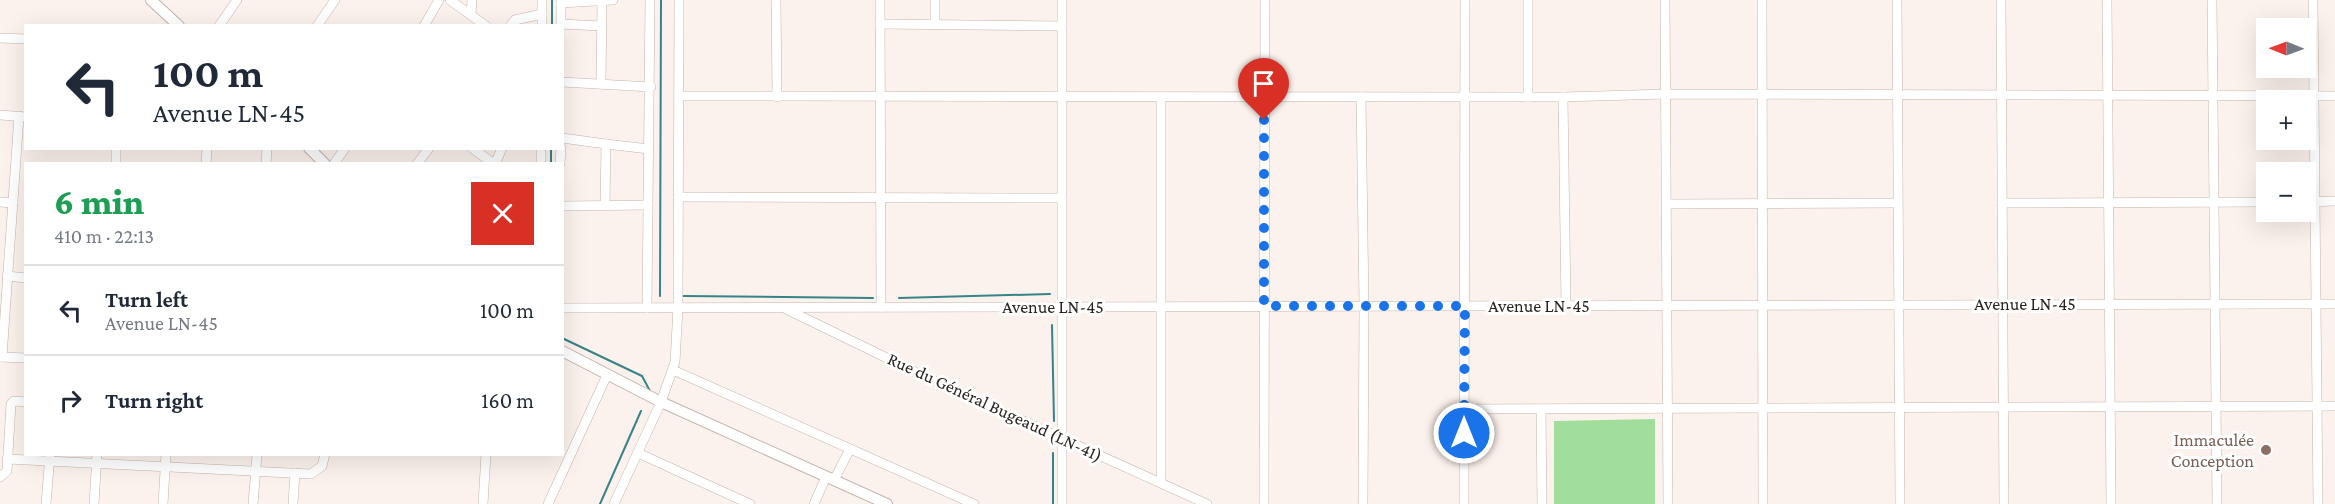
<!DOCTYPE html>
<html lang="en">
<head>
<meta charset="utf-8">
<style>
	body { margin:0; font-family:"Crimson Pro",serif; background:#f6f6f7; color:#1f2937; height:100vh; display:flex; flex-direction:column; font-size:22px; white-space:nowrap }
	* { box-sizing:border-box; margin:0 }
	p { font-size:20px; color:#747a83 }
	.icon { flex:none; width:33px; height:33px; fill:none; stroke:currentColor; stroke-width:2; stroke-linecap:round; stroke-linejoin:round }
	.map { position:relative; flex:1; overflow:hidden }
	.details { position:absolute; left:24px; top:162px; width:540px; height:294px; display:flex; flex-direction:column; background:#fff; border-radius:0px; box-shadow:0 6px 24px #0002 }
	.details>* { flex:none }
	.banner { position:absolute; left:24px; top:24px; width:540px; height:126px; border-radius:0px; box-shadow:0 6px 24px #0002; background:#fff; color:#1f2937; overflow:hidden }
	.needle { width:39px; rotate:271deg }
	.controls { position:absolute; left:2256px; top:18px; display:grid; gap:12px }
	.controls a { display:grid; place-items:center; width:60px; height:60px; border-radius:0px; background:#fff; box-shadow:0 6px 24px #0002; font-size:30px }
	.pin { position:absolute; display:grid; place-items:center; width:51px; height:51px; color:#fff; margin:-62px -26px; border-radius:50% 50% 50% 0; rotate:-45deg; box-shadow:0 0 6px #0007 }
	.pin .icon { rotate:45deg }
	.me { position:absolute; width:66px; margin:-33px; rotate:0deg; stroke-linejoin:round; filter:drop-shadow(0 0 4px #0008) }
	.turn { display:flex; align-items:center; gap:21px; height:126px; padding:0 30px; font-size:27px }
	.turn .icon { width:78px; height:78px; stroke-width:2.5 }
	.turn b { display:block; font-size:42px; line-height:51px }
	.round { display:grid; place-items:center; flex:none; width:63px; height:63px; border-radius:0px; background:#f6f6f7 }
	.summary { display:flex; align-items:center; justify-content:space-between; height:102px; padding:0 30px }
	h1 { font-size:36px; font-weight:800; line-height:45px; color:#1e9e55 }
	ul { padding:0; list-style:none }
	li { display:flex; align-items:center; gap:18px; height:90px; padding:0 30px; border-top:2px solid #e0e1e3 }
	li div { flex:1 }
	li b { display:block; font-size:22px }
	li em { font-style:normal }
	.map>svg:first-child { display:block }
	.green { fill:#a1de9b }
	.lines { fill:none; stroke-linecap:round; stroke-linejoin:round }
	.stream { stroke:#378387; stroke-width:2 }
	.minor-casing { stroke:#c4b4ab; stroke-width:10 }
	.tertiary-casing { stroke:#c4b4ab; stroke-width:12 }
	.minor { stroke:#fff; stroke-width:9 }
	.tertiary { stroke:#fff; stroke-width:10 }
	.route { stroke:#1a73e8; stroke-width:10; stroke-dasharray:0 18 }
	.education-dot { fill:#8d6e63; stroke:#fff; stroke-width:2 }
	.labels { text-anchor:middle; stroke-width:6; stroke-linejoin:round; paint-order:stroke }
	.street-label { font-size:18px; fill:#2a2320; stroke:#fff }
	.education-label { font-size:18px; fill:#785e54; stroke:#fff; text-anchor:end }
</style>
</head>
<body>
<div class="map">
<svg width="2335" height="504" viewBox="0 0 2335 504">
	<rect width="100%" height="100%" fill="#fcf2ed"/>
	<polygon class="green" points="1655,419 1655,504 1554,504 1554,421"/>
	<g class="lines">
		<g class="stream">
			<polyline points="552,26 552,0"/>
			<polyline points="551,164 551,148"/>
			<polyline points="660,296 661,0"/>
			<polyline points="683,296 873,298"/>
			<polyline points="899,298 1050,294"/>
			<polyline points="1052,325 1054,421"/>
			<polyline points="562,338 642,376 650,391"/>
			<polyline points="600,504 641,411"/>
			<polyline points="1053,504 1053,453"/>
		</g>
		<g class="minor-casing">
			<g id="minor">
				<polyline points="450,0 486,26"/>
				<polyline points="542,0 542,26"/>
				<polyline points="776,0 777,97"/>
				<polyline points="880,0 881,307"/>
				<polyline points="1062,0 1062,504"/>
				<polyline points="1665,0 1668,504"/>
				<polyline points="1762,0 1763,504"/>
				<polyline points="1897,0 1900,504"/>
				<polyline points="2001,0 2004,504"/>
				<polyline points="2107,0 2111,504"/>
				<polyline points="2212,0 2217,504"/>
				<polyline points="2313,0 2318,504"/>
				<polyline points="561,3 613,0"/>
				<polyline points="471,14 472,0"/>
				<polyline points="561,24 601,26"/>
				<polyline points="880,24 1062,26"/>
				<polyline points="935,24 935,0"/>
				<polyline points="219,26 237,0"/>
				<polyline points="317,26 335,0"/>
				<polyline points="424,26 439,0"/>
				<polyline points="510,26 515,20 542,14"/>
				<polyline points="561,26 561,0"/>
				<polyline points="0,38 26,39"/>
				<polyline points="562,82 651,87"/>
				<polyline points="601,84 602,1"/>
				<polyline points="679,96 1563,97 1666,94 2335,96"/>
				<polyline points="1161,97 1161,482"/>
				<polyline points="1361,97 1364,306 1363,504"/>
				<polyline points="1528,97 1528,0"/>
				<polyline points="1563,97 1566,305"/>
				<polyline points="0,115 26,117"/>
				<polyline points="562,138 606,144 605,206"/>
				<polyline points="606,144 649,149"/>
				<polyline points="472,148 494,164"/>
				<polyline points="116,164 116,148"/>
				<polyline points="206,164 207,148"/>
				<polyline points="266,164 267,148"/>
				<polyline points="334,164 345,148"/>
				<polyline points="417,164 429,148"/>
				<polyline points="495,164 502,148"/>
				<polyline points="541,164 541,148"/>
				<polyline points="560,164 561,148"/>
				<polyline points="678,197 1062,198"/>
				<polyline points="0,202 13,203"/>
				<polyline points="2306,202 2335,201"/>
				<polyline points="2002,203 2266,202"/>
				<polyline points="1667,204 1897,203"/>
				<polyline points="562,206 648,205"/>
				<polyline points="7,276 26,278"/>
				<polyline points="562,308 2335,304"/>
				<polyline points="647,308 650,0"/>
				<polyline points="786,309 924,376 1207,504"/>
				<polyline points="0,357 26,358"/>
				<polyline points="2,357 19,116"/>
				<polyline points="673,370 974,504"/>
				<polyline points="1465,409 2335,406"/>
				<polyline points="1541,409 1542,504"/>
				<polyline points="638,453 750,504"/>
				<polyline points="7,459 311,474 322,466 325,454"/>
				<polyline points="0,477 7,471 11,404 14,401 26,402"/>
				<polyline points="834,480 850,449"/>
				<polyline points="46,504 50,454"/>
				<polyline points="94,504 97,454"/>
				<polyline points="163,504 166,454"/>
				<polyline points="253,504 257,454"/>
				<polyline points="293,504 295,473"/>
				<polyline points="483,504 486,454"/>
				<polyline points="548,504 607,375"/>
				<polyline points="614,504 661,402 675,362 678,308 679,0"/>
				<polyline points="814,504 826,477"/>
				<polyline points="1264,504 1265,0"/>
				<polyline points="1464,504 1465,0"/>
			</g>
		</g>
		<g class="tertiary-casing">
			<g id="tertiary">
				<polyline points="151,0 179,26"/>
				<polyline points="309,148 325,164"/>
				<polyline points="562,351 661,402 887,504"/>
			</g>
		</g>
		<use href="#minor" class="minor"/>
		<use href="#tertiary" class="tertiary"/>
	</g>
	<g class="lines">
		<polyline class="route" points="1264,120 1264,306 1465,306 1464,433"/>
	</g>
	<circle class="education-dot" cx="2266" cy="450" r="6"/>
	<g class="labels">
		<g class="street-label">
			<text x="2025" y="310">Avenue LN-45</text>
			<text x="1539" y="312">Avenue LN-45</text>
			<text x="1053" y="313">Avenue LN-45</text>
			<text transform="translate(995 407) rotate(25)" y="6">Rue du Général Bugeaud (LN-41)</text>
		</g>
		<g class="education-label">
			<text x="2254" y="446">Immaculée<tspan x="2254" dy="21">Conception</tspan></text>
		</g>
	</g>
</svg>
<div class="controls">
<a><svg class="needle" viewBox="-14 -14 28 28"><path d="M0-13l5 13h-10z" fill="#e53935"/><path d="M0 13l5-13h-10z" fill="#747a83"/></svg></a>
<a>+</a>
<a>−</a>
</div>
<div class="pin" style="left:1264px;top:120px;background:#d93025"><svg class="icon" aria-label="arrive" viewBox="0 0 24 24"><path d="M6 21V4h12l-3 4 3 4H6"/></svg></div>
<svg class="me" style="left:1464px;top:433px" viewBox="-20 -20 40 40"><circle r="17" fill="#1a73e8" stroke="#fff" stroke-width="3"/><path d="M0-11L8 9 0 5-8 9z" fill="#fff"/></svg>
<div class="banner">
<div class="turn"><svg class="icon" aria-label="left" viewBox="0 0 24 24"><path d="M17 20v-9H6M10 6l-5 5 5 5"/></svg><div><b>100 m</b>Avenue LN-45</div></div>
</div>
<section class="details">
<div class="summary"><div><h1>6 min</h1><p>410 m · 22:13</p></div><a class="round" style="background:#d93025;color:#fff"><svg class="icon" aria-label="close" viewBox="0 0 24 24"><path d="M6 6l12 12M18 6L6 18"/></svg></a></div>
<ul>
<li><svg class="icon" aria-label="left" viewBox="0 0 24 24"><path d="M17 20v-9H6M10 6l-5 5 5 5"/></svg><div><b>Turn left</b><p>Avenue LN-45</p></div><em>100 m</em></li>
<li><svg class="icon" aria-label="right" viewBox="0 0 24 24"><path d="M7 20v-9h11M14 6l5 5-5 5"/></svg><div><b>Turn right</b></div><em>160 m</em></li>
</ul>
</section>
</div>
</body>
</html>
